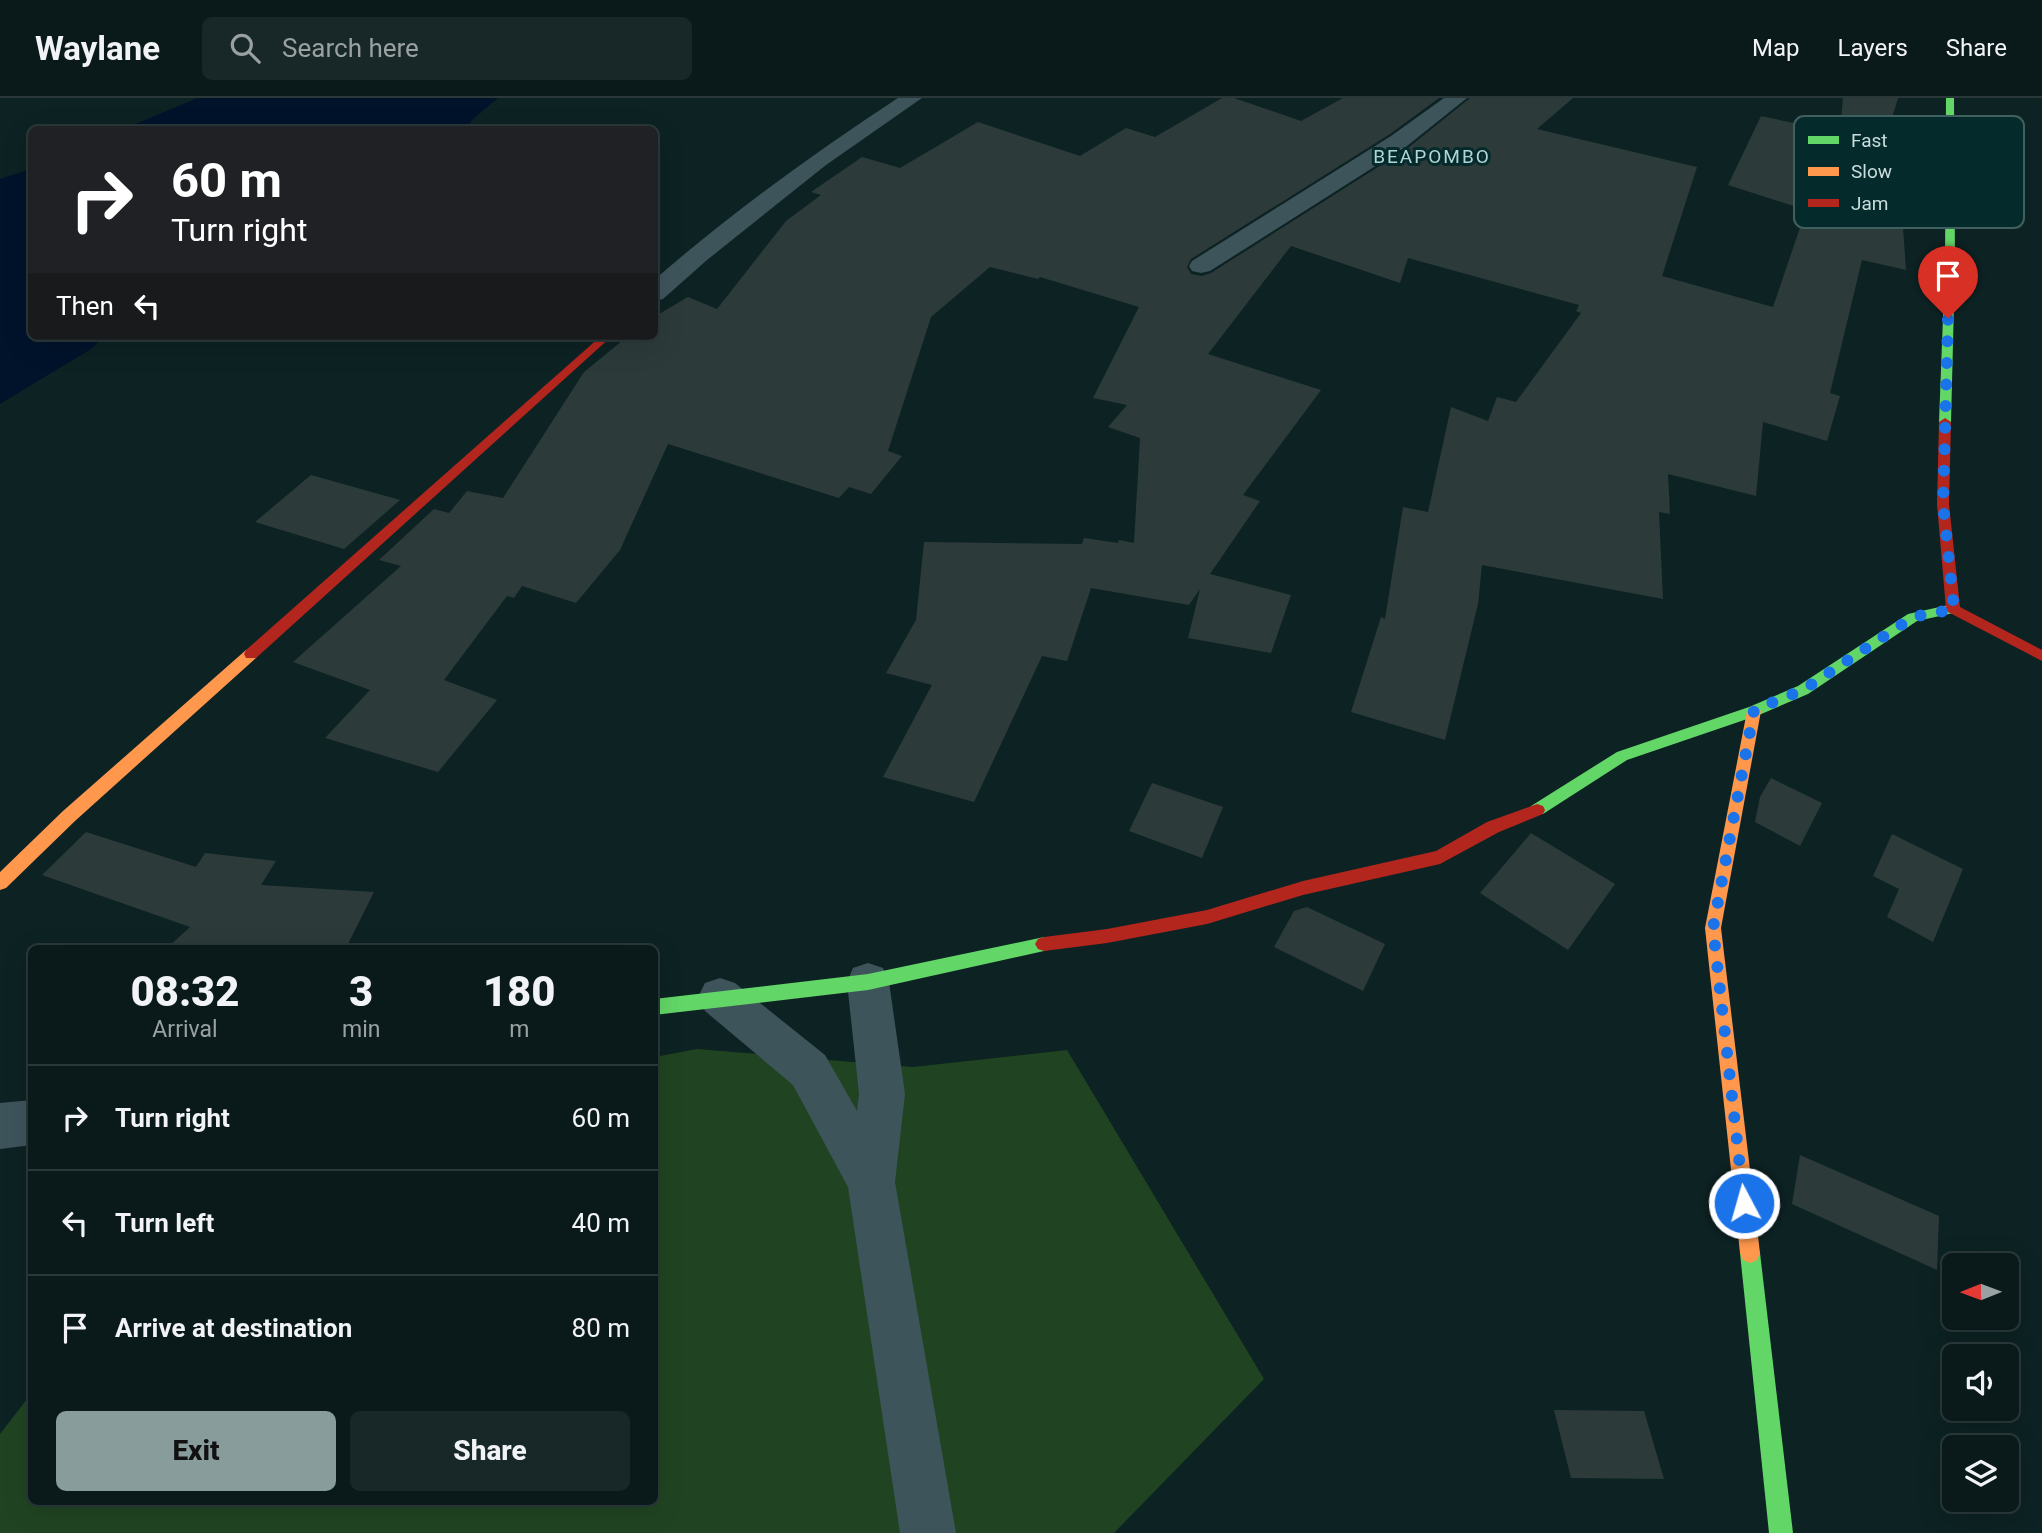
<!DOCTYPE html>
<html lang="en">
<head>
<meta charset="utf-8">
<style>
	body { margin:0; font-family:Roboto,sans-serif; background:#182727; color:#f1f3f6; height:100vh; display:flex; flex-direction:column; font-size:26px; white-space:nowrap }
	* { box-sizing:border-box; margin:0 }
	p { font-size:23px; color:#99a1a2 }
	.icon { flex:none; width:38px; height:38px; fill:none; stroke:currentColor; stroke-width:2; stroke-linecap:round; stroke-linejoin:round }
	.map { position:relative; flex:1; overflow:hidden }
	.sheet { position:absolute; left:28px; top:847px; width:630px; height:560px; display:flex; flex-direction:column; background:#0a1a1a; border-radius:10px; box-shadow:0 7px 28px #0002,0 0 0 2px #2a3839 }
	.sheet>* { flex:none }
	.guide { position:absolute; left:28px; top:28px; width:630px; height:214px; border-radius:10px; box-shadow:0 7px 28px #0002,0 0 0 2px #2a3839; background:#202124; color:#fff; overflow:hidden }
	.needle { width:46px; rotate:269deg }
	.buttons { position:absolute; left:1942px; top:1155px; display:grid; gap:14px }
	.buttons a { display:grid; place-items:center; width:77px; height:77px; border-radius:10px; background:#0a1a1a; box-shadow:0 7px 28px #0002,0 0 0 2px #2a3839; font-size:35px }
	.pin { position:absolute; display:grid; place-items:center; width:60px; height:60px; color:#fff; margin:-72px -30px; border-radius:50% 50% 50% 0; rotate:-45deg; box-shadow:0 0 7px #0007 }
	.pin .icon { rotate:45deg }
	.me { position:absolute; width:77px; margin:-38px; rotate:354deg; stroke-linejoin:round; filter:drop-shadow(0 0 5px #0008) }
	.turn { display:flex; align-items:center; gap:24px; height:147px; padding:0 28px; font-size:32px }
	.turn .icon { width:91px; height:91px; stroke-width:2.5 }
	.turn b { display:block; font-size:49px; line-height:60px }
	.then { display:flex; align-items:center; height:66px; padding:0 28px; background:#0003; gap:14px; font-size:26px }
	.eta { display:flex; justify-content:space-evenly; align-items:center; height:119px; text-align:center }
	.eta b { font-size:42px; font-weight:800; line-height:49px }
	.cta { display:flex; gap:14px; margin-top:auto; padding:14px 28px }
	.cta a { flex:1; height:80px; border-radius:10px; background:#889c9c; color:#111; font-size:28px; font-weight:800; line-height:80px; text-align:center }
	.cta a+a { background:#182727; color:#f1f3f6 }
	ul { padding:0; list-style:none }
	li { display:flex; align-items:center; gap:21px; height:105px; padding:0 28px; border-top:2px solid #2a3839 }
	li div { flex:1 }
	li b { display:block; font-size:26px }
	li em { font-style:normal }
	header { display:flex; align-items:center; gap:42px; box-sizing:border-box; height:98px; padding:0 35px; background:#0a1a1a; border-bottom:2px solid #2a3839 }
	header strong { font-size:33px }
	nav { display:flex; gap:38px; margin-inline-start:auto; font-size:24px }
	.search { width:490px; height:63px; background:#182727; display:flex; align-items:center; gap:18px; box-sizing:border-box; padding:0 24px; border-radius:10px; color:#99a1a2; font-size:26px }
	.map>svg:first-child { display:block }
	.green { fill:#204421 }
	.water { fill:#01132b }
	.building { fill:#2c3b3a }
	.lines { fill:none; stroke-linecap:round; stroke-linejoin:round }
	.street { fill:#3e545b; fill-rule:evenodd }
	.fast { fill:#63d668; fill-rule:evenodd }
	.slow { fill:#ff974d; fill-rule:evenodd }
	.jam { fill:#b3261e; fill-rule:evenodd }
	.route { stroke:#1a73e8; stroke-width:12; stroke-dasharray:0 21.6 }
	.labels { text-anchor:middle; stroke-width:6; stroke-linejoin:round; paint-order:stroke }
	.far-neighbourhood-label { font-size:19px; letter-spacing:2px; fill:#afd5d6; stroke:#052a2b }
	.key { fill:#052a2b; stroke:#406060; stroke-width:2 }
	.key-label { font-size:19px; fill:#cadddd }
</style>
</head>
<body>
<header>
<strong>Waylane</strong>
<div class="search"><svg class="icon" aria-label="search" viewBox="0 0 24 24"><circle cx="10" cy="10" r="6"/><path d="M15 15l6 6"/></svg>Search here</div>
<nav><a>Map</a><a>Layers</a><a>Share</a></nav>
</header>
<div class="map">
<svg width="2042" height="1435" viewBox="0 0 2042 1435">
	<rect width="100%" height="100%" fill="#0d2223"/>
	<polygon class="green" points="697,951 913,969 1067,952 1264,1281 1114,1435 0,1435 0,1336 31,1296 32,1404 654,1404 655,959"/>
	<g class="water">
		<polygon points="197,0 498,0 473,21 466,31 124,31"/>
		<polygon points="31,71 32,238 104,238 91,251 0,306 0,81"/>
	</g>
	<g class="building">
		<polygon points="1222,0 1234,0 1301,23 1343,0 1439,0 1390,36 1191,161 1187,169 1191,176 1202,178 1211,175 1408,50 1470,0 1573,0 1537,31 1697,69 1662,178 1773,209 1806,112 1728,87 1761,18 1840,35 1843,0 1898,0 1865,109 1902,116 1906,172 1862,162 1830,295 1840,298 1827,343 1763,324 1756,398 1668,376 1670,416 1659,414 1663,501 1482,467 1478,506 1445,642 1351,614 1381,519 1385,521 1403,409 1428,414 1451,309 1488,323 1497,299 1516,304 1581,215 1576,213 1579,207 1408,160 1400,185 1291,148 1208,256 1321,292 1243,397 1260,403 1210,476 1291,497 1271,555 1188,540 1200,491 1189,507 1091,490 1067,563 1042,558 974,704 883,679 932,587 886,575 916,522 924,444 1082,446 1084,440 1118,445 1119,442 1134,445 1140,340 1108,329 1127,307 1093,300 1139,209 1040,179 1038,181 990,169 931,219 888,353 902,358 871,396 849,389 839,400 668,346 620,452 576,505 522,488 514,500 507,498 444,582 497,602 438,674 325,640 370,592 293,564 401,468 379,462 434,411 449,415 467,393 503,400 584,274 628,238 654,238 654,219 688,199 717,211 786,123 821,97 811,94 862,59 900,70 978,24 1080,58 1126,30 1155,39"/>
		<polygon points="311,377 400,402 344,451 255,424"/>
		<polygon points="1771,680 1822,705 1800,748 1755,724 1760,699"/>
		<polygon points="1152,685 1223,709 1202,760 1129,733"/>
		<polygon points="86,734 196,769 205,755 276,763 261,787 374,794 346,850 167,850 190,829 42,777"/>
		<polygon points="1531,735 1615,786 1568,852 1480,795"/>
		<polygon points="1892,736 1963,771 1933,844 1887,819 1899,791 1873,778"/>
		<polygon points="1307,809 1385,846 1363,893 1274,849 1294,813"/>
		<polygon points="1800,1057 1939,1118 1937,1172 1792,1106"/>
		<polygon points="1554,1312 1644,1313 1664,1381 1571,1380"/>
	</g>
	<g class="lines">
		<g class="street">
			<path d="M898 0H922L826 67 707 162 663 201 654 203V182C731 115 813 56 898 0Z"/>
			<polygon points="1444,0 1467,0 1407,48 1210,173 1201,175 1192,173 1189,168 1192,163 1391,38"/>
			<polygon points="868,865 883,870 889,884 905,996 895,1084 956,1435 900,1435 848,1089 793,987 705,913 698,899 705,885 720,880 735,885 825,957 857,1013 859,996 847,884 853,870"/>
			<polygon points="32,1002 32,1047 0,1051 0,1005"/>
		</g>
		<g class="fast">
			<polygon points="1946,0 1954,0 1955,166 1951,324 1945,328 1939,324 1945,166"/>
			<polygon points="1953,506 1960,511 1958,514 1917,523 1808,596 1759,617 1627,662 1543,716 1531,716 1529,712 1531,708 1617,654 1749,609 1798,588 1908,516"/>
			<polygon points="1044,839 1050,841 1053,846 1050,851 1044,853 868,892 654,917 654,901 868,876"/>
			<polygon points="1750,1145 1757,1148 1760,1155 1793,1435 1769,1435 1740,1155 1743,1148"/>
		</g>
		<g class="slow">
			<polygon points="251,551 256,552 258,556 256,560 75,723 6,790 0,792 0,774 63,713 246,552"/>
			<polygon points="1754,607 1761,613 1721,830 1760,1155 1757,1162 1750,1165 1743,1162 1740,1155 1705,830 1747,613"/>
		</g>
		<g class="jam">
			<polygon points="601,238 612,238 256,560 246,560 244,556 246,552"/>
			<polygon points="1945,320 1951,324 1949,406 1960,509 2042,552 2042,563 1948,514 1946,511 1937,406 1939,324"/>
			<polygon points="1537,706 1543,708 1545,712 1543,716 1499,734 1440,766 1303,797 1207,826 1107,845 1044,853 1038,851 1035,846 1038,841 1044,839 1107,831 1207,812 1303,783 1436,753 1487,724"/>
		</g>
	</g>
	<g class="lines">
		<polyline class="route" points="1744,1105 1713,830 1754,612 1803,592 1913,519 1954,511 1943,406 1948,220"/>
	</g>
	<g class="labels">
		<g class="far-neighbourhood-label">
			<text x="1432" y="65">BEAPOMBO</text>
		</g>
	</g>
	<rect x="1794" y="18" width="230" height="112" rx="10" class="key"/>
	<rect x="1808" y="38" width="31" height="8" fill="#63d668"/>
	<rect x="1808" y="69" width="31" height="9" fill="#ff974d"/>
	<rect x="1808" y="101" width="31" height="8" fill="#b3261e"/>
	<g class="key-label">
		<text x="1851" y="49">Fast</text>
		<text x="1851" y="80">Slow</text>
		<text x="1851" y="112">Jam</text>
	</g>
</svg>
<div class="buttons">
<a><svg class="needle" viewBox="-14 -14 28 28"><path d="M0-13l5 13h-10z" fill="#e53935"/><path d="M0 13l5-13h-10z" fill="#99a1a2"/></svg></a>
<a><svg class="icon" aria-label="sound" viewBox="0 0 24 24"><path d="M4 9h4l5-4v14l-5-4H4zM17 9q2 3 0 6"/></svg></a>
<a><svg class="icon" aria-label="layers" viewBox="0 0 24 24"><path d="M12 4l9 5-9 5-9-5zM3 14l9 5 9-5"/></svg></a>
</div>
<div class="pin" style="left:1948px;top:220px;background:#d93025"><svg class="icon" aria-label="arrive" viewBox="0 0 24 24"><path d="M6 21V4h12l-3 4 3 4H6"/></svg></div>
<svg class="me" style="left:1744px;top:1105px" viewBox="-20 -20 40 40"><circle r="17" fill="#1a73e8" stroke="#fff" stroke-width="3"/><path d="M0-11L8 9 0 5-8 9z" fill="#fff"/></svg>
<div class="guide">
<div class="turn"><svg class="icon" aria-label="right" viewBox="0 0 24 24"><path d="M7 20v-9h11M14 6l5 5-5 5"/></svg><div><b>60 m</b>Turn right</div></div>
<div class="then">Then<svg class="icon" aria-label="left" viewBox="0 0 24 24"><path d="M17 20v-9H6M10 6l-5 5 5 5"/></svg></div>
</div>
<section class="sheet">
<div class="eta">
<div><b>08:32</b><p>Arrival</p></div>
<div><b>3</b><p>min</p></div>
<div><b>180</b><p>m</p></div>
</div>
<ul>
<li><svg class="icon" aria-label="right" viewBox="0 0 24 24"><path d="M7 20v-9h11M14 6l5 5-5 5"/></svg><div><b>Turn right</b></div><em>60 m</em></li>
<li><svg class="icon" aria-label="left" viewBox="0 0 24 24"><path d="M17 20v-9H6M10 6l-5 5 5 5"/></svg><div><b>Turn left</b></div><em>40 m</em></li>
<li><svg class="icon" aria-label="arrive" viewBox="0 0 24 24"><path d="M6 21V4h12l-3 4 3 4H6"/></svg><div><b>Arrive at destination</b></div><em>80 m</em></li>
</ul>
<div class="cta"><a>Exit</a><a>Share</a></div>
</section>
</div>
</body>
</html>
